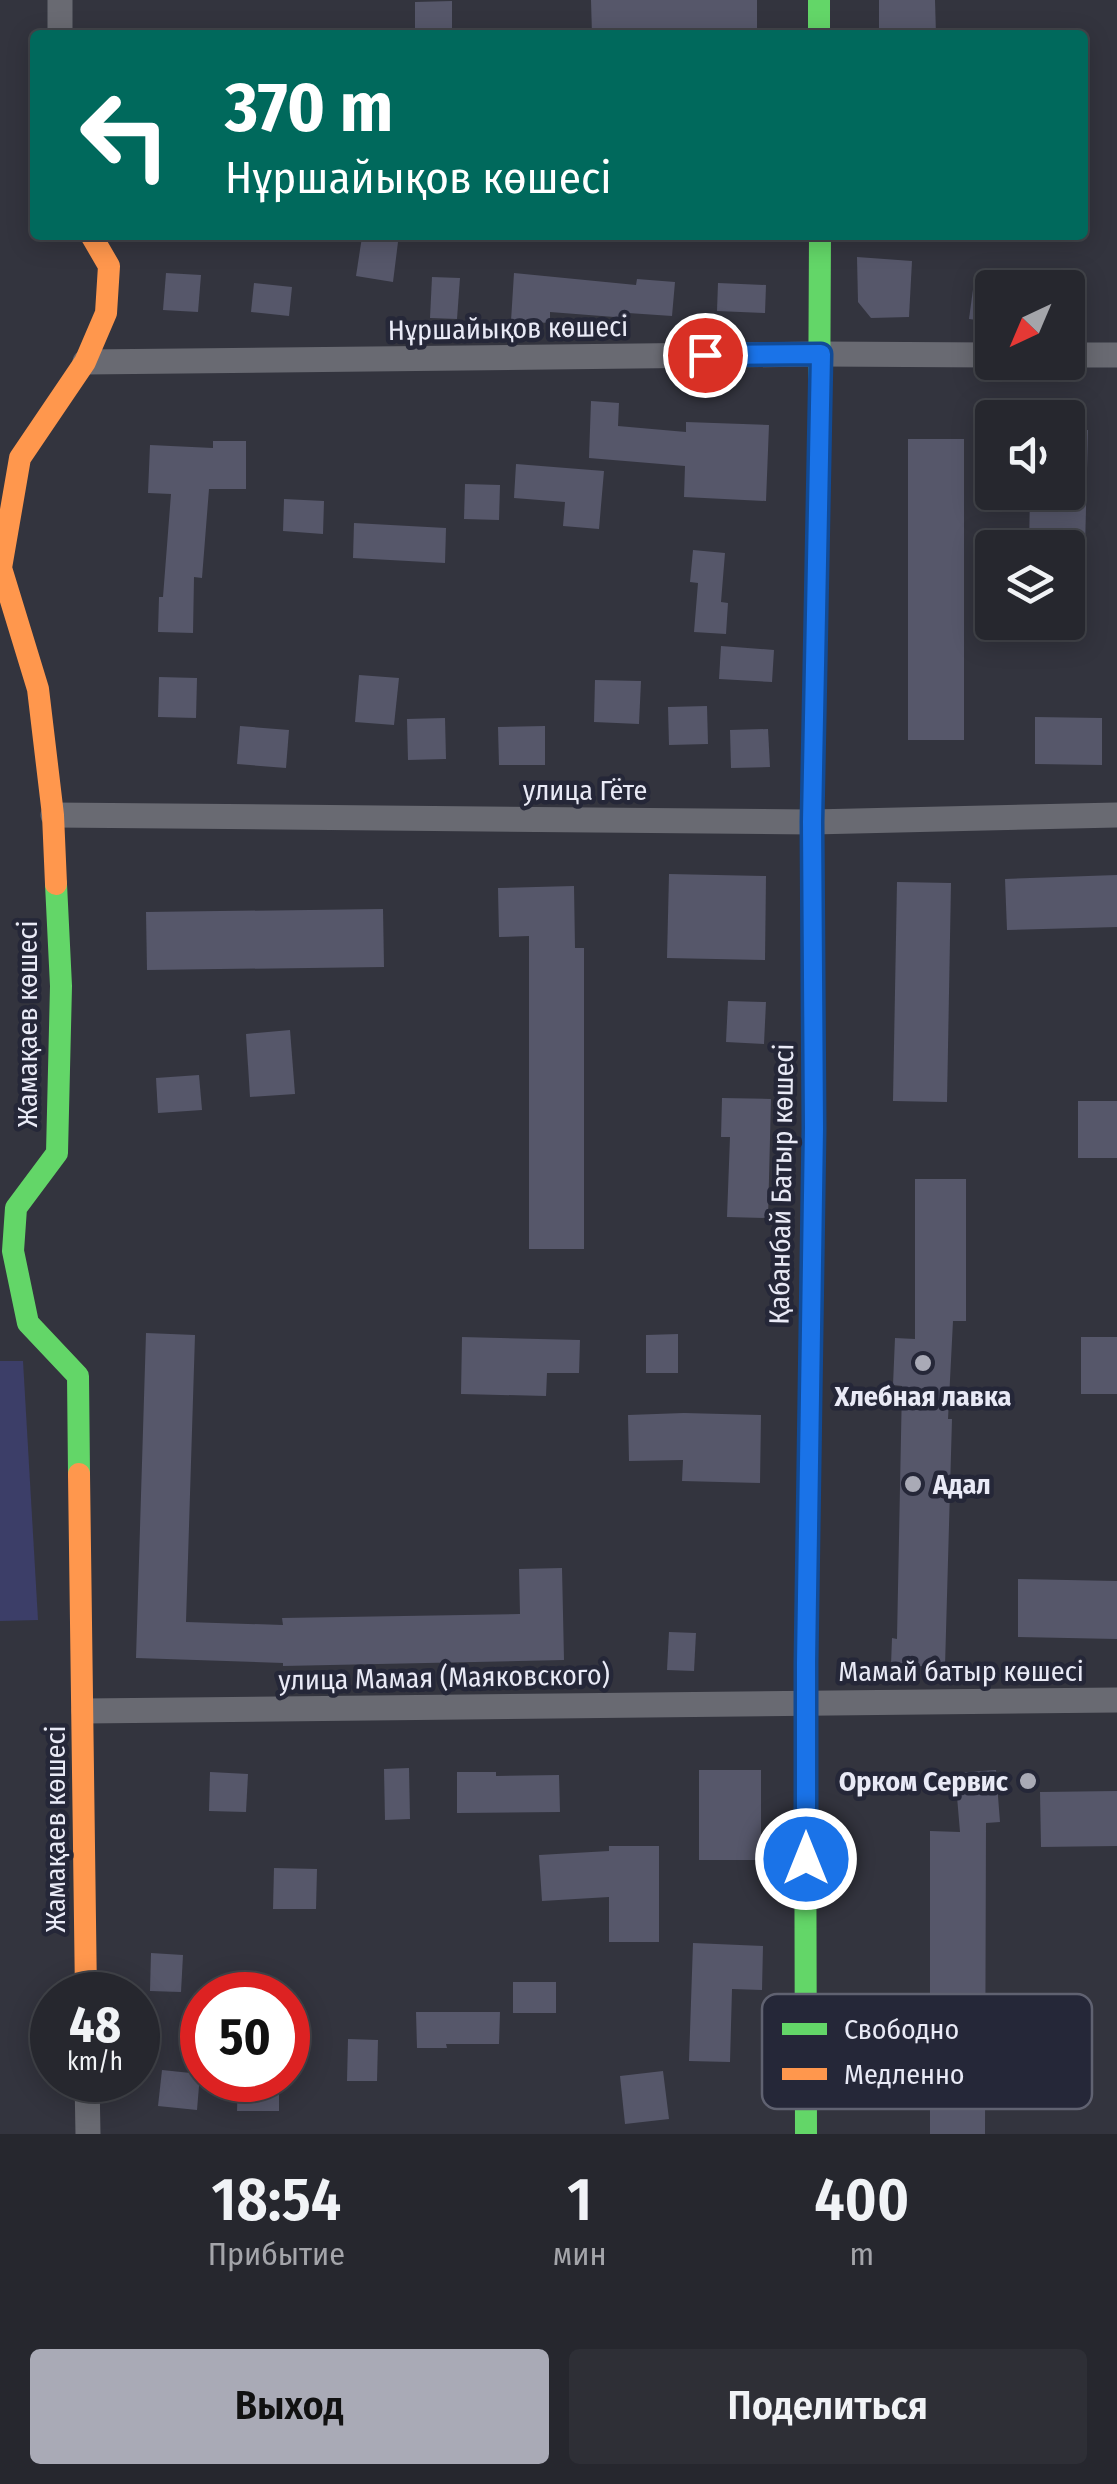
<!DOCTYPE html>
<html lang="ru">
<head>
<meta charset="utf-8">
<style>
	body { margin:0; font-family:"Fira Sans Condensed",sans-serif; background:#2e2f36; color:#f1f3f6; height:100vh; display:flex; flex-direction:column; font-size:38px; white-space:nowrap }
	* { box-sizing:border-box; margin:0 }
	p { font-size:32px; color:#a4a5aa }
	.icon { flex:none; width:55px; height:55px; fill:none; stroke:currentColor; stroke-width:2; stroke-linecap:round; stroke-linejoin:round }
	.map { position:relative; height:2134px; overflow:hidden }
	.sheet { display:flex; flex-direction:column; background:#26272e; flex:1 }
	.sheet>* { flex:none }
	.banner { position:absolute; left:30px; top:30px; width:1058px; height:210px; border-radius:10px; box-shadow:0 5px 25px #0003,0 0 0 2px #42444a; background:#00695c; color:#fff; overflow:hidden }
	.needle { width:65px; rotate:224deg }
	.tools { position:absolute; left:975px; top:270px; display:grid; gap:20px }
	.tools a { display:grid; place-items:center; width:110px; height:110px; border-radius:10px; background:#26272e; box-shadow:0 5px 25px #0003,0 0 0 2px #42444a; font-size:50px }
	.speed { position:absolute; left:30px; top:1972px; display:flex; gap:20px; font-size:50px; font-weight:700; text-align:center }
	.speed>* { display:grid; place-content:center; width:130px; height:130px; border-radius:50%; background:#26272e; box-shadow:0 5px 25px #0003,0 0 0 2px #42444a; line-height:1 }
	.speed small { font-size:25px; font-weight:400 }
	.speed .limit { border:15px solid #d22; background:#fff; color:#111 }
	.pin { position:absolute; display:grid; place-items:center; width:85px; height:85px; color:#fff; margin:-42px; border:5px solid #fff; border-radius:50%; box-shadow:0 2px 10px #0007 }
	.me { position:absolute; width:110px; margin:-55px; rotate:0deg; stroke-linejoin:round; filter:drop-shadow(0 0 8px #0008) }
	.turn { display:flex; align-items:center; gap:35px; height:210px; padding:0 30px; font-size:45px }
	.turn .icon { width:130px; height:130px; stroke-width:2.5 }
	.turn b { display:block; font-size:70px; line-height:85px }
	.eta { display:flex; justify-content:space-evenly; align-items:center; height:170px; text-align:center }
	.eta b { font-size:60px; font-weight:600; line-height:70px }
	.button { display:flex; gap:20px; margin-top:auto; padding:20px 30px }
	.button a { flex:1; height:115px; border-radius:10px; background:#a9aab6; color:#111; font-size:40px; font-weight:600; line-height:115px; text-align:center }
	.button a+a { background:#2e2f36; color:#f1f3f6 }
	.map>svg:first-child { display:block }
	.green { fill:#3c3e68 }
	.building { fill:#56576a }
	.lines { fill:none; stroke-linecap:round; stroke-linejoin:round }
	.street { stroke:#696a72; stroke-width:25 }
	.fast { stroke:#63d668; stroke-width:22 }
	.slow { stroke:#ff974d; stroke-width:22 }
	.route-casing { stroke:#114b97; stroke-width:25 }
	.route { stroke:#1a73e8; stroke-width:18 }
	.poi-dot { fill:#a9aab6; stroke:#252738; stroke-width:4 }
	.labels { text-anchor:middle; stroke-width:9; stroke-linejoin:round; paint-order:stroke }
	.street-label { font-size:28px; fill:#e9eaf6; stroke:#252738 }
	.poi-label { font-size:28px; font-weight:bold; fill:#e9eaf6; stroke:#252738 }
	.key { fill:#252738; stroke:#606271; stroke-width:2.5 }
	.key-label { font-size:28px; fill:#e9eaf6 }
</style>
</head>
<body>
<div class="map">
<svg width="1117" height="2134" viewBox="0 0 1117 2134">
	<rect width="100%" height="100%" fill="#33343e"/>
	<polygon class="green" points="0,1361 23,1361 38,1620 0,1621"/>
	<g class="building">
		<polygon points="591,0 757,0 757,35 592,35"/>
		<polygon points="879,0 935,0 936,35 879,35"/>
		<polygon points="452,1 452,35 415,35 415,2"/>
		<polygon points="362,237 398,242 393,282 356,276"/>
		<polygon points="857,257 912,261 909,317 871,318 858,302"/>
		<polygon points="166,273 201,275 198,312 163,310"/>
		<polygon points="514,273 636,285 637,279 675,282 672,316 628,313 627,318 550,312 550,323 511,321"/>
		<polygon points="432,277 460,278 457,319 430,318"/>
		<polygon points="974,282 992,284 992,322 969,319"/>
		<polygon points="254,283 292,287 289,316 251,312"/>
		<polygon points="718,283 766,285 765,313 717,311"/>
		<polygon points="591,401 619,403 618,426 686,432 686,422 769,425 766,501 684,497 685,466 589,458"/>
		<polygon points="1068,429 1088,430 1085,548 1029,548 1030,492 1068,492"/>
		<rect x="908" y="439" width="56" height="301"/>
		<polygon points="213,441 246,441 246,489 209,489 202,578 194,577 193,633 158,632 159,597 163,597 171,494 148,493 150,445 213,448"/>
		<polygon points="516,464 604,471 599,529 563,526 565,502 514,498"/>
		<polygon points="465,484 500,485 499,520 464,519"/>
		<polygon points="284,499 324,501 323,534 283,531"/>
		<polygon points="354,523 446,528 445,563 353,558"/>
		<polygon points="693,550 725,553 721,602 728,603 726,634 694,632 698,583 690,582"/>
		<polygon points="721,646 774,650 772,682 719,679"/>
		<polygon points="359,675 399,678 394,725 355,722"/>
		<polygon points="159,677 197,678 196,718 158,717"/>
		<polygon points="595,680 641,681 639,724 594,722"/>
		<polygon points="707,706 708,744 669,745 668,707"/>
		<polygon points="1035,717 1102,718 1102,765 1035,764"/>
		<polygon points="445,718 446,759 408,760 407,719"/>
		<polygon points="240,726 289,730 286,768 237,764"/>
		<polygon points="545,726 545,765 499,765 498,727"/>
		<polygon points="768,729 770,767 731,768 730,730"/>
		<polygon points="669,874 766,876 765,960 667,958"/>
		<polygon points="1117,875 1117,927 1007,930 1005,879"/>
		<polygon points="897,882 951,883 947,1102 893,1101"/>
		<polygon points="574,886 575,948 584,948 584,1249 529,1249 529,936 499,937 498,888"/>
		<polygon points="383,909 384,967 147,970 146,912"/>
		<polygon points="728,1001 766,1002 764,1044 726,1042"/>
		<polygon points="290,1030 295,1094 250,1097 246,1034"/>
		<polygon points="199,1075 202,1110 158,1113 156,1078"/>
		<polygon points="722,1098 771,1099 768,1218 727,1217 730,1137 721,1137"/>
		<rect x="1078" y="1101" width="39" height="57"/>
		<polygon points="915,1179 966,1179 966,1321 953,1321 948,1419 952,1419 945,1667 891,1665 892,1638 897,1639 902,1386 893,1385 895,1338 915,1339"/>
		<polygon points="146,1333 195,1335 186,1622 283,1625 282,1618 520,1614 519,1569 562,1568 564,1660 283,1666 283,1663 136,1658"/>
		<polygon points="678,1334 678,1373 646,1373 646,1335"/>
		<polygon points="462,1337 580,1340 579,1373 547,1373 546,1396 461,1394"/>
		<rect x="1081" y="1337" width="36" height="57"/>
		<polygon points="684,1413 761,1415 760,1483 682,1481 683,1460 629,1461 628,1415"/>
		<polygon points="1018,1579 1117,1581 1117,1639 1018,1637"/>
		<polygon points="669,1632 696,1633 694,1671 667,1670"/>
		<polygon points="409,1768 410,1819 385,1820 384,1769"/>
		<rect x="699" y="1770" width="62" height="90"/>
		<polygon points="996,1770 1000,1822 986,1823 985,2134 930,2134 930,1831 960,1832 955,1773"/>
		<polygon points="210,1772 248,1774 246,1812 209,1811"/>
		<polygon points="457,1772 496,1772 496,1776 559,1775 560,1812 457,1813"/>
		<polygon points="1117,1791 1117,1846 1041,1847 1040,1792"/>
		<polygon points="609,1846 659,1846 659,1942 609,1942 609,1897 542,1901 539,1855 609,1851"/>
		<polygon points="274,1868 317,1869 316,1909 273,1909"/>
		<polygon points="693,1943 763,1946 762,1990 732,1989 730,2062 689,2061"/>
		<polygon points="151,1953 183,1955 181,1992 150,1991"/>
		<rect x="513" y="1982" width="43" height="31"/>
		<polygon points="416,2012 500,2012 499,2044 446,2044 447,2048 417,2048"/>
		<polygon points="348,2039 378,2040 377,2081 347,2081"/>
		<polygon points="162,2070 200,2074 197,2110 158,2106"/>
		<polygon points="663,2071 669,2119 625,2124 620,2076"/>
		<polygon points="238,2080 279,2080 279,2111 237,2111"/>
	</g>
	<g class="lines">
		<g class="street">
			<polyline points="60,0 60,35"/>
			<polyline points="1068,355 1117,355"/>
			<polyline points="85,362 821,354 992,355"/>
			<polyline points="53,815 812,822 1117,815"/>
			<polyline points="84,1711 1117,1700"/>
			<polyline points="87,2080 88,2134"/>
		</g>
		<g class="fast">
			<polyline points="819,0 819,35"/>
			<polyline points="819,437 820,235"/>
			<polyline points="56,884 61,986 57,1153 16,1208 13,1251 28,1323 78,1376 79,1474"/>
			<polyline points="806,2134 805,1702 814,1098"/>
		</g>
		<g class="slow">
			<polyline points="56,884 53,815 38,689 1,568 20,458 85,362 106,313 109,266 91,235"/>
			<polyline points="814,1098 812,822 819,437"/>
			<polyline points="79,1474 86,1995"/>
		</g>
	</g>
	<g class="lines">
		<g class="route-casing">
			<polyline id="route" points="705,355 821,354 812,822 814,1128 806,1663 806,1859"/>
		</g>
		<use href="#route" class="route"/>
	</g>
	<g class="poi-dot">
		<circle cx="923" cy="1363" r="10"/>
		<circle cx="913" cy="1484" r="10"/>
		<circle cx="1028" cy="1781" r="10"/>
	</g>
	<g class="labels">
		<g class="street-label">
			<text transform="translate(508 328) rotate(-1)" y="10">Нұршайықов көшесі</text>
			<text x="585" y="800">улица Гёте</text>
			<text transform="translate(27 1024) rotate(-90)" y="10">Жамақаев көшесі</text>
			<text transform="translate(781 1184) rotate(-89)" y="10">Қабанбай Батыр көшесі</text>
			<text x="961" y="1681">Мамай батыр көшесі</text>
			<text transform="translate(444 1677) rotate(-1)" y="10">улица Мамая (Маяковского)</text>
			<text transform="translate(55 1829) rotate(-90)" y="10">Жамақаев көшесі</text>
		</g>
		<g class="poi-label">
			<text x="923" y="1406">Хлебная лавка</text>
			<text x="933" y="1494" text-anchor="start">Адал</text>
			<text x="1008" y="1791" text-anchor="end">Орком Сервис</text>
		</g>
	</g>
	<rect x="762" y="1994" width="330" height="115" rx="15" class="key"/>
	<rect x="782" y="2023" width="45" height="12" fill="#63d668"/>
	<rect x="782" y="2068" width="45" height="12" fill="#ff974d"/>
	<g class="key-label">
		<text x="844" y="2039">Свободно</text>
		<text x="844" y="2084">Медленно</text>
	</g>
</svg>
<div class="tools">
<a><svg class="needle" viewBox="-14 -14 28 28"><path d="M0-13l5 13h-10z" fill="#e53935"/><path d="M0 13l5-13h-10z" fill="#a4a5aa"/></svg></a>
<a><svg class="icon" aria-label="sound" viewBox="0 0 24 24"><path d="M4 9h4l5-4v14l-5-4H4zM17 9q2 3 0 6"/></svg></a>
<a><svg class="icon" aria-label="layers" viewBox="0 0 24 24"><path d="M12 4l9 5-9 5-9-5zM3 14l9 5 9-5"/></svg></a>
</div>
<div class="speed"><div>48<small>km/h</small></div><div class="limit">50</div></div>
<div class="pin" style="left:705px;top:355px;background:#d93025"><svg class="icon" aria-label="arrive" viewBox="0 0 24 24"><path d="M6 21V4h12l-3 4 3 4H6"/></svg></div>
<svg class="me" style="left:806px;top:1859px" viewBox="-20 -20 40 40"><circle r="17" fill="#1a73e8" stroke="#fff" stroke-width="3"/><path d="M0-11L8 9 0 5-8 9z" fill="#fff"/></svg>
<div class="banner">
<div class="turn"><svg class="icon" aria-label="left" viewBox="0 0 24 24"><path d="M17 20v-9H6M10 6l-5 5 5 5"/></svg><div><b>370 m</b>Нұршайықов көшесі</div></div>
</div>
</div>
<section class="sheet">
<div class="eta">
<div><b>18:54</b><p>Прибытие</p></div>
<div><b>1</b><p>мин</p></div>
<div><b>400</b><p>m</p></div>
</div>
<div class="button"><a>Выход</a><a>Поделиться</a></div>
</section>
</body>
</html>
